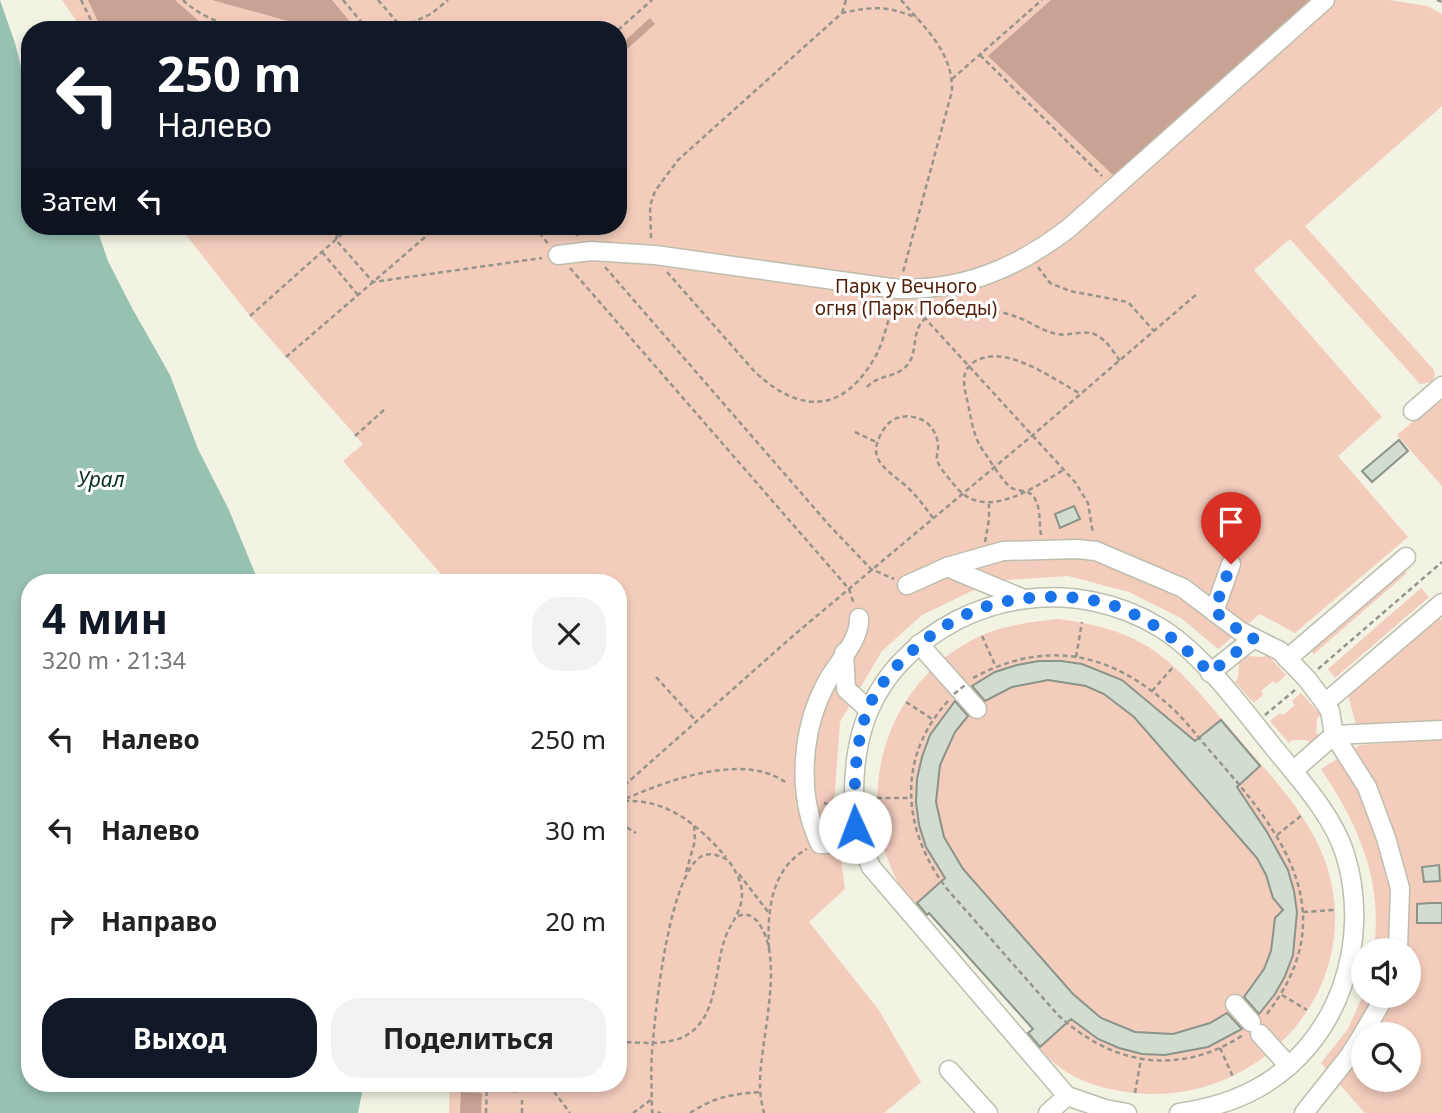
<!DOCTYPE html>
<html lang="ru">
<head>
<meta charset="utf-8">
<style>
	body { margin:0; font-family:"Noto Sans",sans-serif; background:#f2f2f2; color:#222; height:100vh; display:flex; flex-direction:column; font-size:26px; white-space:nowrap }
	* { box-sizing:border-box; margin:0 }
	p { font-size:23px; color:#767676 }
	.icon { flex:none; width:38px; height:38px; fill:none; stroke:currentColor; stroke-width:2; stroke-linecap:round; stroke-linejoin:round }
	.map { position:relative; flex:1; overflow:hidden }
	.sheet { position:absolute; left:21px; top:574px; width:606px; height:518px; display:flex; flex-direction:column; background:#fff; border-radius:28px; box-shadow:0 4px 10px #0003 }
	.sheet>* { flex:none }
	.banner { position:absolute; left:21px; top:21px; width:606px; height:214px; border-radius:28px; box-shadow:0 4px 10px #0003; background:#111827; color:#fff; overflow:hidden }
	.tools { position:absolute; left:1351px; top:938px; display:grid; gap:14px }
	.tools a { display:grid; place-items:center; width:70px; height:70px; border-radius:50%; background:#fff; box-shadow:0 4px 10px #0003; font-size:35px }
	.pin { position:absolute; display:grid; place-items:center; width:60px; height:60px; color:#fff; margin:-72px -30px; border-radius:50% 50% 50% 0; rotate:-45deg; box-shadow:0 0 7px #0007 }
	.pin .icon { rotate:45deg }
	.me { position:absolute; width:77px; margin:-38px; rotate:358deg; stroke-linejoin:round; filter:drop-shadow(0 0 5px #0008) }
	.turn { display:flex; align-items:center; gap:24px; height:147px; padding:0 21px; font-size:32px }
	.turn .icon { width:91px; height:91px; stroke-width:2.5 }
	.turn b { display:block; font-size:49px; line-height:60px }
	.then { display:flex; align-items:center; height:66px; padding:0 21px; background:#0003; gap:14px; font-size:26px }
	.round { display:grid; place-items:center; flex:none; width:74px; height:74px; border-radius:28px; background:#f2f2f2 }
	.headline { display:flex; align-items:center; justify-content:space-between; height:119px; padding:0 21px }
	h1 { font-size:42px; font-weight:700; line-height:52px; color:#111827 }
	.button { display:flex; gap:14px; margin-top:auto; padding:14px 21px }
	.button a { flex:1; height:80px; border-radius:28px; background:#111827; color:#fff; font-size:28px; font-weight:700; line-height:80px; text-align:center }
	.button a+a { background:#f2f2f2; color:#222 }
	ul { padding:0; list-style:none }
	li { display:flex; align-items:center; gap:21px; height:91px; padding:0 21px }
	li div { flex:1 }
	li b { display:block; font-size:26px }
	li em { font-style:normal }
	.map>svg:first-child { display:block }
	.green { fill:#f3ccbc; fill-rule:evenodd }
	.forest { fill:#c8a292 }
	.water { fill:#97c1b1 }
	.building { fill:#d2dccf; stroke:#8b9488; stroke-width:2 }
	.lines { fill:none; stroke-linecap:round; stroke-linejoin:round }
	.minor-casing { stroke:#bebeaf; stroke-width:21 }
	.path { stroke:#95958b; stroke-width:2.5; stroke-dasharray:5 3.5; stroke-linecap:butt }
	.minor { stroke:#fff; stroke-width:18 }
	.path-bridge { stroke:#95958b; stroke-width:2.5; stroke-dasharray:5 3.5; stroke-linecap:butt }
	.route { stroke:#1a73e8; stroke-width:12; stroke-dasharray:0 21.6 }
	.labels { text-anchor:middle; stroke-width:6; stroke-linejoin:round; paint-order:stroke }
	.park-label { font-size:19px; fill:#52210a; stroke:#fff }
	.water-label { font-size:21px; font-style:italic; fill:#0b3226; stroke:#fff }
</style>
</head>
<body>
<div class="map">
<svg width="1442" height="1113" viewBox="0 0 1442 1113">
	<rect width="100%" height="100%" fill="#f3f3e4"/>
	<g class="green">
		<polygon points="62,0 1389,0 1427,6 1442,14 1442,106 1305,226 1434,370 1435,376 1432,382 1420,384 1290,239 1254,270 1382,417 1338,456 1408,537 1295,633 1260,614 1218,649 1181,618 1129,592 1068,576 993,581 922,615 882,651 840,722 834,805 845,889 809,922 878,1009 921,1082 884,1113 449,1113 450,1083 618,1083 618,583 445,583 447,581 343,461 363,444 250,316 179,226 618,226 618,30 83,30"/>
		<polygon points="1442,397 1442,486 1397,435"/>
		<polygon points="1400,564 1407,573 1314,654 1306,646"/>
		<polygon points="1421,588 1429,597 1335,678 1328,669"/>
		<polygon points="1437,616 1442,620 1442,725 1361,729 1356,724 1347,692"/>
		<path d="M1057 619C1152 630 1175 664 1233 732 1273 779 1320 824 1332 886 1355 1007 1245 1110 1127 1092 1103 1089 1077 1081 1058 1066 1051 1061 1045 1054 1039 1048L1058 1030 932 890 913 907C903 892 894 877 888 860 857 777 895 679 974 639 1000 626 1029 622 1057 619Z"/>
		<polygon points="1245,653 1248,656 1263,657 1267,654 1286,675 1276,684 1273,681 1261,691 1263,695 1254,703 1235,682 1238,678 1239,664 1236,660"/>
		<polygon points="1301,693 1321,715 1317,718 1316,732 1319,736 1310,744 1307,740 1292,740 1289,743 1270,721 1280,713 1283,715 1295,705 1292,701"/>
		<path d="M1442 739V1113H1365L1321 1063 1348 1029 1363 995 1409 996V950H1374C1383 880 1359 826 1321 769L1360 745ZM1363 1034H1409V1080H1363Z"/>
	</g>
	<g class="forest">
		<polygon points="88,0 175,0 209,30 102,30"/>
		<polygon points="212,0 332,0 352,24 288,21"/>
		<polygon points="1051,0 1317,0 1114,176 988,56"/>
		<polygon points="650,18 655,24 618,57 618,47"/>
		<polygon points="461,1092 482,1093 481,1113 460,1113"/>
	</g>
	<polygon class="water" points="0,0 15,43 30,102 30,226 96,226 108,261 132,308 170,375 198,449 229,510 259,583 30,583 30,1083 364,1083 358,1113 0,1113"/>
	<g class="building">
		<polygon points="1399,440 1408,451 1372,482 1362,471"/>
		<polygon points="1074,506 1080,519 1060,528 1055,514"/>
		<polygon points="1039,661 1061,661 1082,664 1122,680 1195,741 1221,720 1260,766 1237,787 1267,832 1288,870 1294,891 1297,912 1293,955 1285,976 1275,994 1259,1014 1244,997 1264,969 1271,951 1275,918 1283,910 1273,898 1266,875 1257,858 1134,717 1104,694 1086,686 1048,680 1012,687 985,701 972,686 995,672 1017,665"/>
		<polygon points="955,701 968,716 955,732 940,765 936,802 944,837 963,869 1073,994 1101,1018 1135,1032 1173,1034 1210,1023 1227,1013 1242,1029 1208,1047 1165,1055 1142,1054 1119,1048 1098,1039 1071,1019 1040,1047 1028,1033 1033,1029 929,913 927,915 917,903 945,878 926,847 919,825 916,802 917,779 922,757 930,735"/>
		<polygon points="1439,865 1440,881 1424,882 1422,867"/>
		<polygon points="1431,903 1442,903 1442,923 1417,923 1417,904"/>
	</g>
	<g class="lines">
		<g class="minor-casing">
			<g id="minor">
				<path d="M558 255 591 251 655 255 898 289C965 290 1017 268 1069 228L1325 0"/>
				<polyline points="1413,411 1442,386"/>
				<polyline points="947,567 1024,599"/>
				<polyline points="907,585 947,567 1003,551 1077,549 1096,551 1183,588 1240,631 1280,651 1307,679 1325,703 1330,711 1334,735 1367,787 1386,838 1400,888 1398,950"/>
				<polyline points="1214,612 1231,564"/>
				<path d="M859 618C860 640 839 661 828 680 801 728 796 794 820 844H861"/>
				<polyline points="919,644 977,709"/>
				<polyline points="844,653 846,689 868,709"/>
				<polyline points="1287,659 1406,557"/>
				<polyline points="1210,673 1254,638"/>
				<polyline points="1325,703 1442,603"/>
				<polyline points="1293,771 1334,735 1442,730"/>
				<polyline points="1235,1004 1251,1022"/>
				<polyline points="1260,1034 1289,1066"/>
				<polyline points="1363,1034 1385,996"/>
				<polyline points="949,1070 988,1113"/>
				<polyline points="1048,1113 1067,1096"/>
				<path d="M1127 1113 1105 1109 1067 1096 871 867C866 855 860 842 856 830 854 821 855 810 854 801 853 748 864 702 900 663 968 591 1076 577 1159 627 1200 651 1241 707 1271 744 1297 777 1332 813 1345 854 1372 941 1339 1044 1256 1089 1232 1102 1206 1109 1179 1113"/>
				<polyline points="1304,1113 1350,1055 1363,1034"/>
			</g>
		</g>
		<g class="path">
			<polyline points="81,0 96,30"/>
			<path d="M183 0C198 15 223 25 244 30"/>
			<polyline points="343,0 368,30"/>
			<polyline points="378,0 404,30"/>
			<path d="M901 0C925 28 953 52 952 91L903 272"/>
			<polyline points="1437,0 1442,2"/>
			<polyline points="842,13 846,0"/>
			<polyline points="395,30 431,14 448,0"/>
			<polyline points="618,30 652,0"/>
			<polyline points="980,55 1102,176"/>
			<polyline points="952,79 1042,0"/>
			<polyline points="339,226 336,240 373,282 542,258"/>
			<polyline points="534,226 549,245"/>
			<polyline points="569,226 578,236"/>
			<polyline points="182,229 185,226"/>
			<path d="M651 238 650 206 655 191 678 160 842 13C874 6 888 6 917 18"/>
			<polyline points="322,252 358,295"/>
			<polyline points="605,267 829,525 871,569 894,579"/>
			<polyline points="1038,267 1050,283 1070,291 1128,302 1154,331"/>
			<polyline points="570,268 849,589 854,604"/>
			<path d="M667 272 755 372C800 414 843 414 875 357 884 342 887 322 893 305"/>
			<polyline points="912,304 1075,482 1088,503 1093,534"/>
			<polyline points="250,316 351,226"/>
			<polyline points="286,357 438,226"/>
			<path d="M867 387C879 374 898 378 908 364 920 348 908 326 933 313 956 302 995 309 1017 317 1031 322 1042 331 1057 334 1069 336 1082 330 1094 334 1106 339 1113 351 1120 361"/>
			<polyline points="855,432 876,442"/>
			<polyline points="355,436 385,409"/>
			<path d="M933 518C925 507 916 495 905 485 882 466 864 457 886 426 894 416 908 414 920 419 930 422 937 434 938 444 939 449 936 455 937 460 939 467 947 476 952 482 982 525 1031 489 1065 469"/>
			<path d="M1041 535C1039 524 1041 509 1035 499 1029 487 1016 494 1008 485 1002 480 985 453 980 446 972 431 970 411 966 395 963 382 962 370 974 362 1005 342 1054 380 1081 394"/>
			<polyline points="985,542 989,519 989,504"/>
			<polyline points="982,636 995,665"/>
			<polyline points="1076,657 1082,622"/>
			<polyline points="1318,669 1442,562"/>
			<polyline points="656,677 696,721"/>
			<path d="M973 678C1041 641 1104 650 1163 700 1183 716 1200 740 1217 759 1287 838 1343 917 1266 1015"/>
			<polyline points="1152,691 1174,666"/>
			<path d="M948 701C896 758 902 830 947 889L1058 1015C1112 1065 1179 1077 1243 1035"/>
			<polyline points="906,702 932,719"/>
			<polyline points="1265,715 1295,690"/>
			<polyline points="618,778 627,783"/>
			<polyline points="618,791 794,635 1034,434 1198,293"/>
			<polyline points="877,798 911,798"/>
			<path d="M624 801C668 799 698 825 726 857"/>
			<path d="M618 802C663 782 744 750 788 784"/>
			<polyline points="824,803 838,807"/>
			<polyline points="618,813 626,827 636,833"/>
			<polyline points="1277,835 1302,815"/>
			<polyline points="686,872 695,841 694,824"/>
			<polyline points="739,874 769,913"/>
			<polyline points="1303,912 1334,910"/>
			<path d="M738 916C747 913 751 915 757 921 787 957 759 1042 760 1086 760 1095 762 1105 764 1113"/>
			<path d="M769 948C767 912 771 868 807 849"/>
			<polyline points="1282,995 1307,1010"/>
			<path d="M618 1042C643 1042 675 1048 695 1029 718 1007 715 967 725 938 731 922 742 912 742 894 742 881 735 870 728 860 720 856 711 852 702 856 670 873 656 1004 653 1041 650 1064 652 1089 652 1112L661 1113"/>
			<polyline points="1220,1048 1233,1077"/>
			<polyline points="552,1083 555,1093 570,1113"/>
			<polyline points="487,1088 521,1092"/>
			<polyline points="1135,1093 1141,1059"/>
			<polyline points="486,1113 487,1083"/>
			<polyline points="522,1113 522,1100"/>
			<polyline points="633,1113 652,1099"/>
			<path d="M690 1113C714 1097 732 1094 761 1092"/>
		</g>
		<use href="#minor" class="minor"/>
		<polyline class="path-bridge" points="954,694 965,685"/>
	</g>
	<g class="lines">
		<path class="route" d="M855 827C854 787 854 749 867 711 883 669 937 624 979 609 1018 594 1082 592 1120 608 1157 623 1183 645 1210 673L1254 638 1240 631 1214 611 1231 564"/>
	</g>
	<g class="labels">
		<g class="park-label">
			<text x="906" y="293">Парк у Вечного<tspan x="906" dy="22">огня (Парк Победы)</tspan></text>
		</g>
		<g class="water-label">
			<text x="101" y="487">Урал</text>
		</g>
	</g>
</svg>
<div class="tools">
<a><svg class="icon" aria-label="sound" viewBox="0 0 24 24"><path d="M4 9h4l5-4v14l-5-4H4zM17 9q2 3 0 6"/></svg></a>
<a><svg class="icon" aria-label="search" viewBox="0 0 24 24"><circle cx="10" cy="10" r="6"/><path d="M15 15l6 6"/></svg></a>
</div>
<div class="pin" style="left:1231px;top:564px;background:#d93025"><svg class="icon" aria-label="arrive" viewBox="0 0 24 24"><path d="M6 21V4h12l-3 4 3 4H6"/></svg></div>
<svg class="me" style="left:855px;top:827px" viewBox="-20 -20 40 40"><circle r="19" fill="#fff"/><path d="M0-13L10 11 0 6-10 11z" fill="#1a73e8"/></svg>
<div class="banner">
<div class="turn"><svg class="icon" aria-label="left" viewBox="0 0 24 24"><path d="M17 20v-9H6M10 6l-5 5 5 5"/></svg><div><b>250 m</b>Налево</div></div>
<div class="then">Затем<svg class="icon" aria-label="left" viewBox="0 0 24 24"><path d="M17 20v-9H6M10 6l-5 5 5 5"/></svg></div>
</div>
<section class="sheet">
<div class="headline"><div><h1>4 мин</h1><p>320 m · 21:34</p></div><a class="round"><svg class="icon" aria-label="close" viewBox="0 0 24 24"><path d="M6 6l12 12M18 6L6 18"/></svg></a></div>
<ul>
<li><svg class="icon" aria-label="left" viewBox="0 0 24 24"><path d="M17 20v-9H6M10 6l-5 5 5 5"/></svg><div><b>Налево</b></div><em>250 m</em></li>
<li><svg class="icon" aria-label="left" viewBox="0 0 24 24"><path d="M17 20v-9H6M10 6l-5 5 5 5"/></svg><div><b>Налево</b></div><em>30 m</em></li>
<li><svg class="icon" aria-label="right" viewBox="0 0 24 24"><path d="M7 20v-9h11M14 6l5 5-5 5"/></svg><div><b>Направо</b></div><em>20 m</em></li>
</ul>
<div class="button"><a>Выход</a><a>Поделиться</a></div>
</section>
</div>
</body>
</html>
